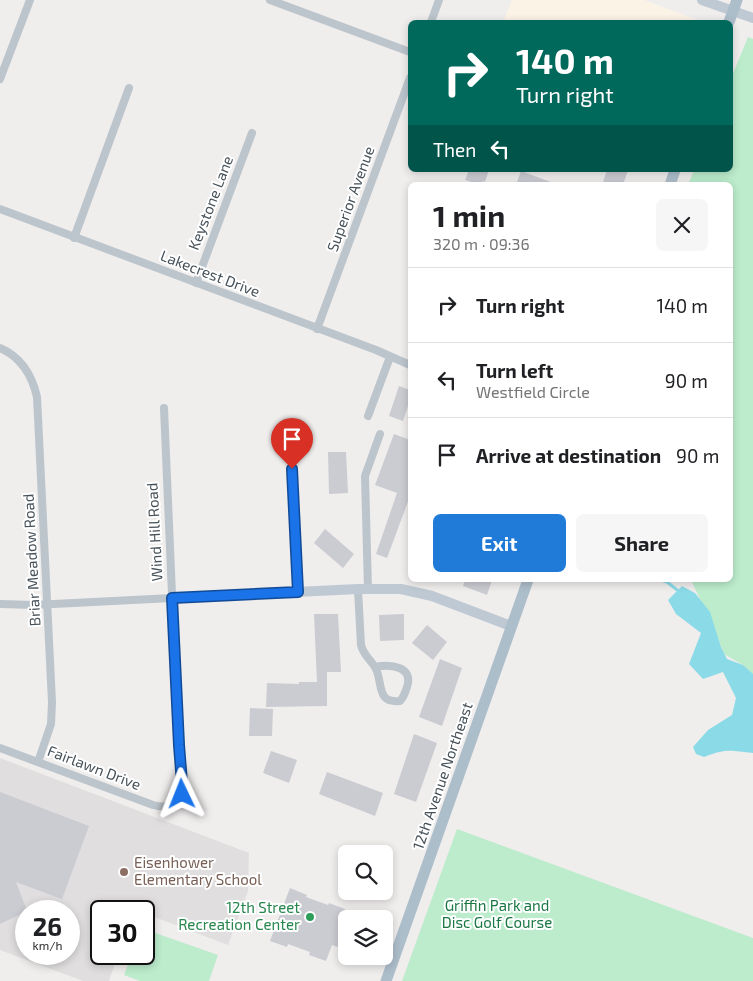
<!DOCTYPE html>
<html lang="en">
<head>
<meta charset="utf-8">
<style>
	body { margin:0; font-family:"Exo 2",sans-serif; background:#f6f6f6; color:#202124; height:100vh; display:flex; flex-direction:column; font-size:19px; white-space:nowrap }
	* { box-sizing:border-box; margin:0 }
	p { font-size:16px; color:#757577 }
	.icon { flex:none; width:28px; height:28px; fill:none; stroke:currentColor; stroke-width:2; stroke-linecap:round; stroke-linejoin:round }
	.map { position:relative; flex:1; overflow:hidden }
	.drawer { position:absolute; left:408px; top:182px; width:325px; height:400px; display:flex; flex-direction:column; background:#fff; border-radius:8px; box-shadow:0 2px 8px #0003 }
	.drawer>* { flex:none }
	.top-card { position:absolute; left:408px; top:20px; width:325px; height:152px; border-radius:8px; box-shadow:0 2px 8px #0003; background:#00695c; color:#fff; overflow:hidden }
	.fabs { position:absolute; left:338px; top:845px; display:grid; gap:10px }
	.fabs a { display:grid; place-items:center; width:55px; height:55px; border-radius:8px; background:#fff; box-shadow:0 2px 8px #0003; font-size:25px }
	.speed { position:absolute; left:15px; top:900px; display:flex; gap:10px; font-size:25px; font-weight:700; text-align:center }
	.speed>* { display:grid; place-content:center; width:65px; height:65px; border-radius:50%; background:#fff; box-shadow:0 2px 8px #0003; line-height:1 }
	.speed small { font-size:12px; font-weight:400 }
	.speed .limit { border:2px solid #111; border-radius:8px; background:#fff; color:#111 }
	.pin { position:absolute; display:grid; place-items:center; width:42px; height:42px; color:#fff; margin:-51px -21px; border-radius:50% 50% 50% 0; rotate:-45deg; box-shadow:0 0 5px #0007 }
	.pin .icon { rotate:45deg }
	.me { position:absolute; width:55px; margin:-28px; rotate:358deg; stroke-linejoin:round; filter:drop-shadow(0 0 4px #0008) }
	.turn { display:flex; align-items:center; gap:18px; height:105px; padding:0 25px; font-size:22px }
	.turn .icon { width:65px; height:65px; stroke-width:2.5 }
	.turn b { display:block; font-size:35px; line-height:42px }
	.then { display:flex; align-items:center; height:48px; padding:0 25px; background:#0003; gap:10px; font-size:19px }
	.round { display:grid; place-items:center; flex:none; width:52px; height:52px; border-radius:8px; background:#f6f6f6 }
	.headline { display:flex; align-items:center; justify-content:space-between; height:85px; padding:0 25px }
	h1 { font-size:30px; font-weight:700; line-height:38px }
	.primary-button { display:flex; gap:10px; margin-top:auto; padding:10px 25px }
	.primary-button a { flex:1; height:58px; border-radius:8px; background:#207ad7; color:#fff; font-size:20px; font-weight:700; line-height:58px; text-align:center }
	.primary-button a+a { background:#f6f6f6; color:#202124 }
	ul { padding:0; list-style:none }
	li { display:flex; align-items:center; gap:15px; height:75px; padding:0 25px; border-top:1px solid #e0e0e0 }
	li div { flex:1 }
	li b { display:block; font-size:19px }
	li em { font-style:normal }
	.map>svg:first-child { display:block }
	.commercial { fill:#fbf3e6 }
	.education { fill:#e0dede; fill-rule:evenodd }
	.green { fill:#bceccc }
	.water { fill:#8bdae8 }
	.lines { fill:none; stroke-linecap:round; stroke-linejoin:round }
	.stream { stroke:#8bdae8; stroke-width:3 }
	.building { fill:#caccd2 }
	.street { stroke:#bcc5cc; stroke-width:8 }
	.secondary { stroke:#bec9d3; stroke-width:10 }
	.primary { stroke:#adbecb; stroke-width:11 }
	.route-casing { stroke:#114b97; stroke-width:12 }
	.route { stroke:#1a73e8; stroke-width:9 }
	.education-dot { fill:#8d6e63; stroke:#fff; stroke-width:2 }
	.leisure-dot { fill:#2e9e5b; stroke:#fff; stroke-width:2 }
	.labels { text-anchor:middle; stroke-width:4; stroke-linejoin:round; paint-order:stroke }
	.street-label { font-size:15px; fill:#465159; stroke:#fff }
	.education-label { font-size:15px; fill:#785e54; stroke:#fff; text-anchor:start }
	.park-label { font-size:15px; fill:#1a7743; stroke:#fff }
	.leisure-label { font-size:15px; fill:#27864d; stroke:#fff; text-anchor:end }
</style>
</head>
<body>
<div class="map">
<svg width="753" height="981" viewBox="0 0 753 981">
	<rect width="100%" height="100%" fill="#f0eded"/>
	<polygon class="commercial" points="512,0 644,0 703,22 503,22"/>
	<path class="education" d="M0 758 249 853 248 891 228 945 144 913V911L135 910 134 911H101V954H118L109 981H83L0 950ZM26 911H69V954H26Z"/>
	<g class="green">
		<polygon points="748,37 753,39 753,675 743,665 724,654 716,633 691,580 730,580 730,185 688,185 694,170 730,170 730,81"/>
		<polygon points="457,829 753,938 753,981 402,981"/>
		<polygon points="144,929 218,955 209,981 140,981 124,975 132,954 144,954"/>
	</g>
	<path class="water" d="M682 586 695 593 710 612 721 647 727 659 743 665 753 674V753C730 751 728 748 704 757L696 754 693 747 708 730 732 715 736 698 723 672 703 679 689 664 701 633 676 614 668 600Z"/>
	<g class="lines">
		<polyline class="stream" points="661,580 667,582 681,593"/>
	</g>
	<g class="building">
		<polygon points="469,170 489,170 485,182 483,181 481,185 465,180"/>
		<polygon points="607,170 628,170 623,185 602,185"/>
		<polygon points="521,171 556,184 556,185 516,185"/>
		<polygon points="399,386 410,390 410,400 403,421 389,416"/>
		<polygon points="394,434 410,440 410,496 387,558 376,554 397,493 375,485"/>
		<polygon points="328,452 346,452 348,493 329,494"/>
		<polygon points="325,529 354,554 343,568 314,543"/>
		<polygon points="465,580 492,580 487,595 463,586"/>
		<polygon points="314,614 338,614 341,672 327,672 327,706 266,707 267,683 299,684 299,682 317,682"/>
		<polygon points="404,614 404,640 380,641 379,615"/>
		<polygon points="427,625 447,642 433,660 412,643"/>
		<polygon points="440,659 462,668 442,726 419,717"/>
		<polygon points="250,708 273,709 272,736 249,736"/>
		<polygon points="414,734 437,743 416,802 394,794"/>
		<polygon points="271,751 297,760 289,783 263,773"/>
		<polygon points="327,772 383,793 375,816 319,794"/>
		<polygon points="0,792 89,826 62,899 16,882 27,911 0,924"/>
		<polygon points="290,888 307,895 306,897 328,905 329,903 345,909 339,925 346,928 346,950 332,945 326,961 309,955 310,952 288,944 287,947 270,941"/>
	</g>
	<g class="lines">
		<g class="street">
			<polyline points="270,0 410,52"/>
			<polyline points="431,22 439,0"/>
			<polyline points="0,79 30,0"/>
			<polyline points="0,209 376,350 410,365"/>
			<polyline points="74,238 129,88"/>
			<polyline points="196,283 252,133"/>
			<polyline points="317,329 410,78"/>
			<path d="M0 348C21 357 32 375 37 397L52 702 51 724 38 762"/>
			<polyline points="368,416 390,357"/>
			<polyline points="292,469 297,592"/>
			<path d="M358 589 361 645C364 657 372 660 376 669 383 684 376 703 400 701 404 697 405 693 407 687 414 666 390 664 375 667"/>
			<polyline points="368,589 365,476 380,434"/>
			<polyline points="0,604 34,605 172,598"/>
			<path d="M0 748 153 805C164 808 173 807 180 799L183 783 173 618 164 408"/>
		</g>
		<g class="secondary">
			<polyline points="702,0 753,18"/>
			<polyline points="172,598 358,589 401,589 432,596 511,626"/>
		</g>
		<g class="primary">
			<polyline points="729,22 737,0"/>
			<polyline points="670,185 675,170"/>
			<polyline points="386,981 528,580"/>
		</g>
	</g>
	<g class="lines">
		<g class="route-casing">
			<polyline id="route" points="182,794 182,783 179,745 172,598 298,592 292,469"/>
		</g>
		<use href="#route" class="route"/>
	</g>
	<circle class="education-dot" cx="124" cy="872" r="5"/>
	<circle class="leisure-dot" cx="310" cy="917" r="5"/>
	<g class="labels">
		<g class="street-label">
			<text transform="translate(351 199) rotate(-70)" y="5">Superior Avenue</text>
			<text transform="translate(211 203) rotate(-69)" y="5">Keystone Lane</text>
			<text transform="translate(210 274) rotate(21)" y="5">Lakecrest Drive</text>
			<text transform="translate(155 532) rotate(-93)" y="5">Wind Hill Road</text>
			<text transform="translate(32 560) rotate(-93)" y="5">Briar Meadow Road</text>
			<text transform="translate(94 768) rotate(21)" y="5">Fairlawn Drive</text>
			<text transform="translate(443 776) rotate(-71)" y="5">12th Avenue Northeast</text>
		</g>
		<g class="education-label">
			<text x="134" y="868">Eisenhower<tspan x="134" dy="17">Elementary School</tspan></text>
		</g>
		<g class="park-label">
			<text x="497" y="911">Griffin Park and<tspan x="497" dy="17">Disc Golf Course</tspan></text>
		</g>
		<g class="leisure-label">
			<text x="300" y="913">12th Street<tspan x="300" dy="17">Recreation Center</tspan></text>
		</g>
	</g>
</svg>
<div class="fabs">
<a><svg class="icon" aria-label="search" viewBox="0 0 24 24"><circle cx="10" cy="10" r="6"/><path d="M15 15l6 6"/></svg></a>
<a><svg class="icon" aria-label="layers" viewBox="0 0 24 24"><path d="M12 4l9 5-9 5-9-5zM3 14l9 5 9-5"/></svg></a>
</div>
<div class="speed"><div>26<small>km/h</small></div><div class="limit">30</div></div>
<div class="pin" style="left:292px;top:469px;background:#d93025"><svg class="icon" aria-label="arrive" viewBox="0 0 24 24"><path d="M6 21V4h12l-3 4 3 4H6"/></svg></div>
<svg class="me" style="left:182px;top:794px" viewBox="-20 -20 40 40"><path d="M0-17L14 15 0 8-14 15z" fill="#1a73e8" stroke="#fff" stroke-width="4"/></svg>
<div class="top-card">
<div class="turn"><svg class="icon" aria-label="right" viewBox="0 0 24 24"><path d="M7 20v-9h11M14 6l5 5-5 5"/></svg><div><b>140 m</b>Turn right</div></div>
<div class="then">Then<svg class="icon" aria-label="left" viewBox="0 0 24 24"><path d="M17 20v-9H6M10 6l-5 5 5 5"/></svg></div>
</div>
<section class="drawer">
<div class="headline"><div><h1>1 min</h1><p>320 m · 09:36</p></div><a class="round"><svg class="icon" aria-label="close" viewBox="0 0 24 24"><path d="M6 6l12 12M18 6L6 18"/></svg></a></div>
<ul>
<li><svg class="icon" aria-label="right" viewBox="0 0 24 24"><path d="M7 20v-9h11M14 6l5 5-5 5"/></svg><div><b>Turn right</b></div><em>140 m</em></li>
<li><svg class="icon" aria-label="left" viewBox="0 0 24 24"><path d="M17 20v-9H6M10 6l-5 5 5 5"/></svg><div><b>Turn left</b><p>Westfield Circle</p></div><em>90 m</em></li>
<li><svg class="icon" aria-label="arrive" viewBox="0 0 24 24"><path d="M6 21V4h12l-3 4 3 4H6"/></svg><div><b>Arrive at destination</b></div><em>90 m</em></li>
</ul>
<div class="primary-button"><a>Exit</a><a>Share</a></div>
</section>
</div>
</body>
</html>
